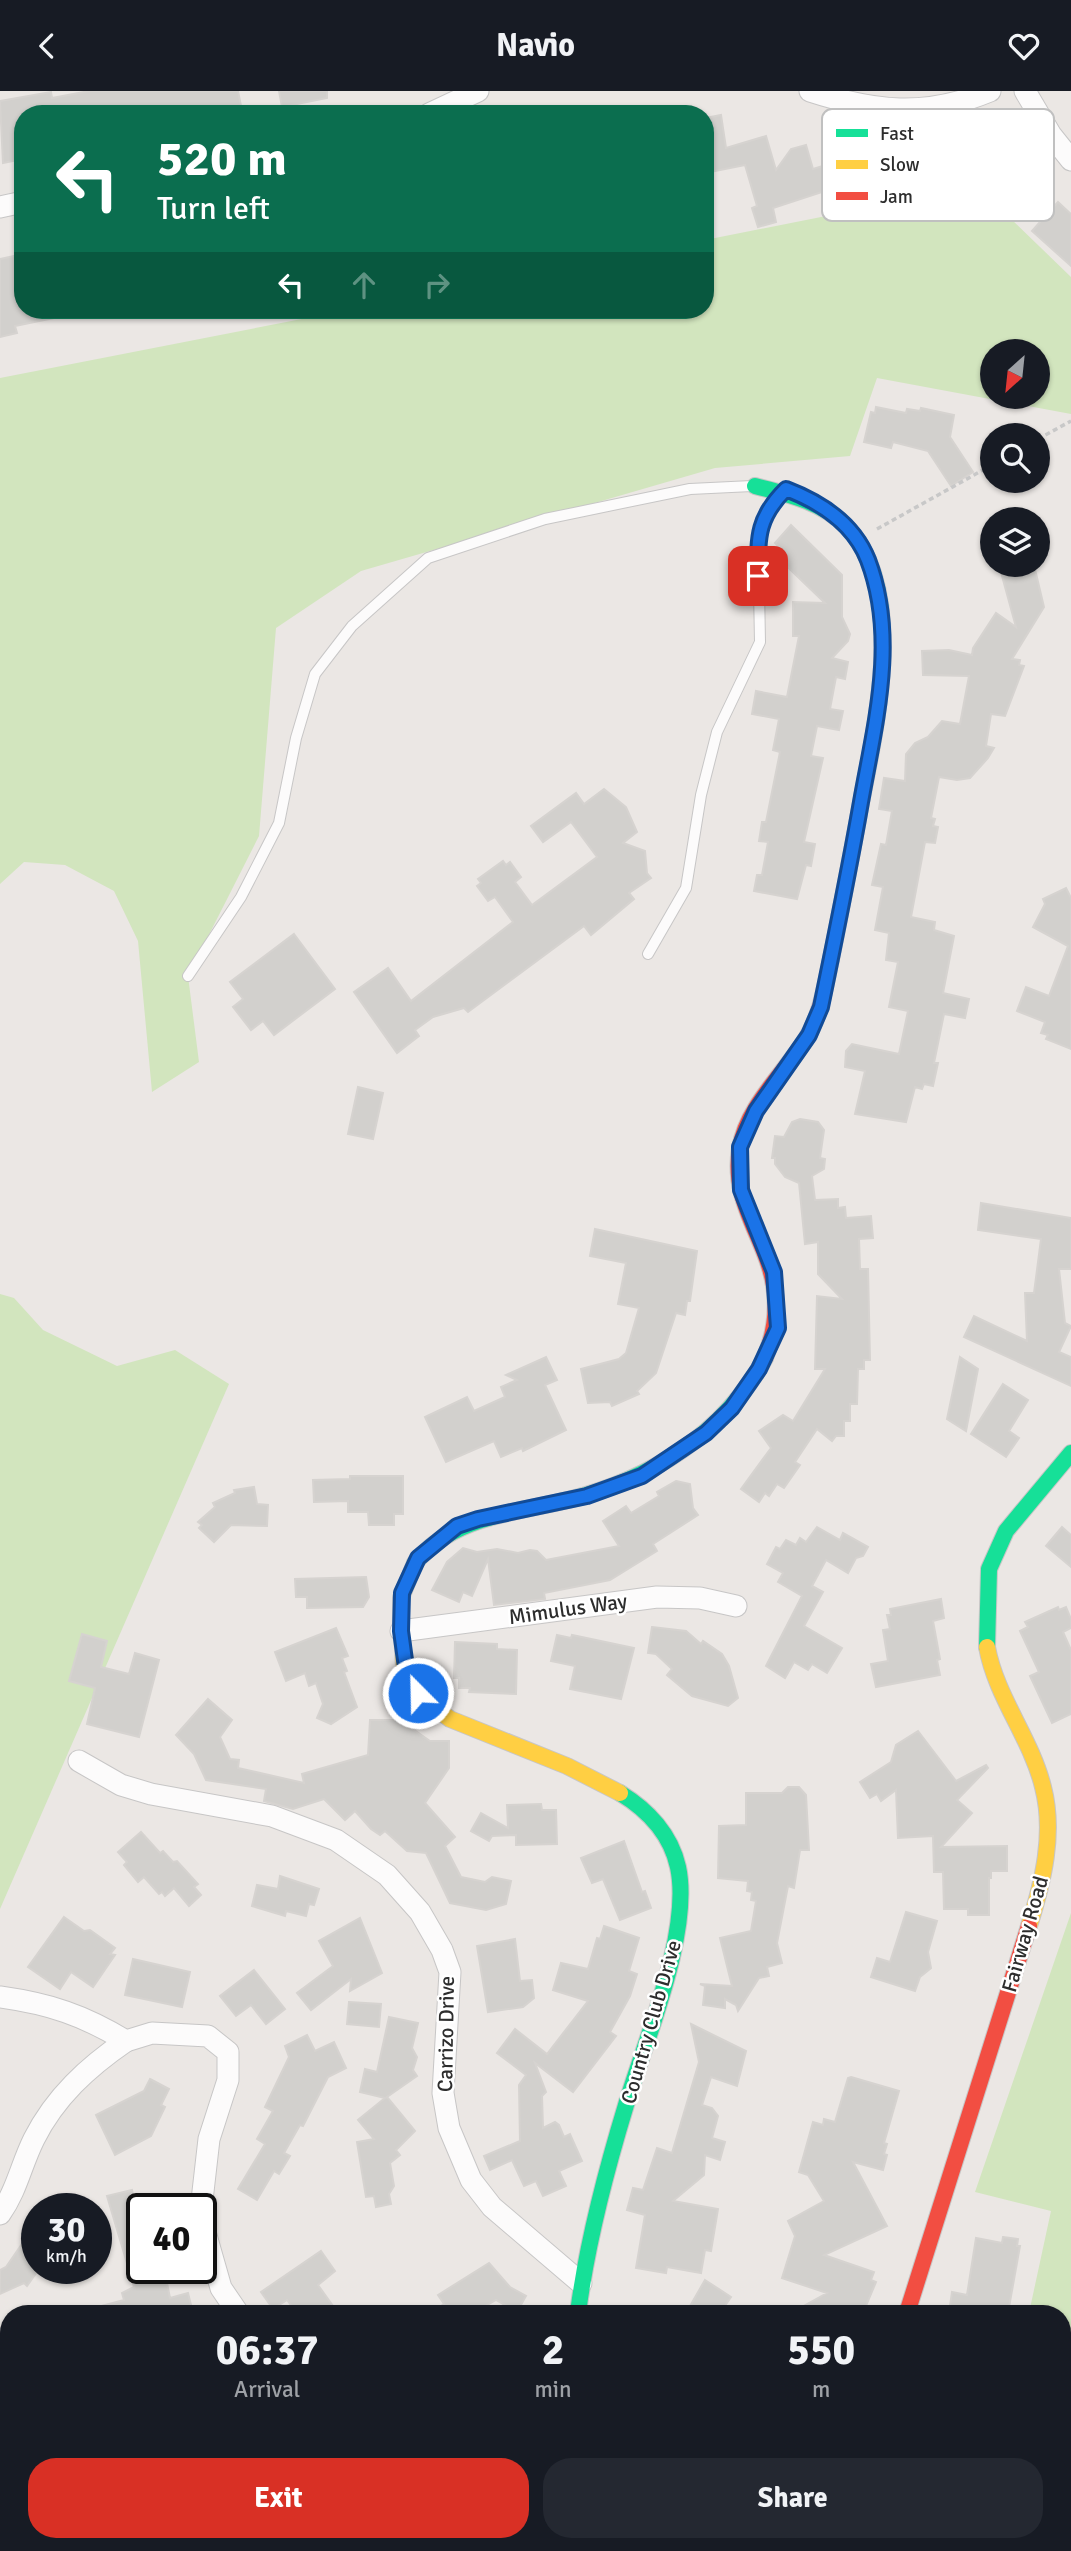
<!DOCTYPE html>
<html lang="en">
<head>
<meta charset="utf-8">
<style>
	body { margin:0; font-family:Signika,sans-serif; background:#242831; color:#f1f3f6; height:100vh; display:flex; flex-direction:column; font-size:26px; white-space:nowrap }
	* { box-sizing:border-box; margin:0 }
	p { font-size:23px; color:#9ea1a6 }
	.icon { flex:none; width:38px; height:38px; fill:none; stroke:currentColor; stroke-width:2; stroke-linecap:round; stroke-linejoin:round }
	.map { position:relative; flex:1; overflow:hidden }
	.side { position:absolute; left:0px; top:2214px; width:1071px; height:247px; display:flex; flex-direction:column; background:#171b24; border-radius:28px 28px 0 0; box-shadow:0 2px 5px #0004 }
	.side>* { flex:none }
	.guide { position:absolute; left:14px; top:14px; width:700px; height:214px; border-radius:28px; box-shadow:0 2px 5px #0004; background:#0b6e4f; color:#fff; overflow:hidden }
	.needle { width:46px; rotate:207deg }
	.fabs { position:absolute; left:980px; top:248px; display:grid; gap:14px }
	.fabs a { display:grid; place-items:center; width:70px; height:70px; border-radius:50%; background:#171b24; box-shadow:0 2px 5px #0004; font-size:35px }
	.speed { position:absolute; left:21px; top:2102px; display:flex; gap:14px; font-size:35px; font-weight:700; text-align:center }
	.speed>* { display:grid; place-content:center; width:91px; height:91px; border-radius:50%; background:#171b24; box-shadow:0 2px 5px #0004; line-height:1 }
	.speed small { font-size:18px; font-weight:400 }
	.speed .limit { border:4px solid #111; border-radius:10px; background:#fff; color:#111 }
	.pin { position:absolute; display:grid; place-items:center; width:60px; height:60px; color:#fff; margin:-30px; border-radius:14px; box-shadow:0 4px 10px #0006 }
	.me { position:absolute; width:77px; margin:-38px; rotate:337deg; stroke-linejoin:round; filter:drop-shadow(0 0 5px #0008) }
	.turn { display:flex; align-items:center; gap:24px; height:147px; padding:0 28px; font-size:32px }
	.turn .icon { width:91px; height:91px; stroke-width:2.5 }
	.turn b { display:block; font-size:49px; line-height:60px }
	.lanes { display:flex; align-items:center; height:66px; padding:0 28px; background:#0003; justify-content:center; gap:35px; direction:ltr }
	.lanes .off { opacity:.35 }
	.eta { display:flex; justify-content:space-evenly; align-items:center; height:119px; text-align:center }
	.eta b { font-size:42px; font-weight:800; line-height:49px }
	.cta { display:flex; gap:14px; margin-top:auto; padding:14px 28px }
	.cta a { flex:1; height:80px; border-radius:28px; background:#d93025; color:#fff; font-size:28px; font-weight:800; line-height:80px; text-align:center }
	.cta a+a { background:#242831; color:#f1f3f6 }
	header { display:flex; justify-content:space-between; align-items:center; height:91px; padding:0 28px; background:#171b24; font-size:32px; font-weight:800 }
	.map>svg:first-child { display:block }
	.green { fill:#d2e5be; fill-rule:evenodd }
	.building { fill:#d2d0cd; stroke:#d6d3d0; stroke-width:2 }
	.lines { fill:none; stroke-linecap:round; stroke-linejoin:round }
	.lane-casing { stroke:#c7c6c6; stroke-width:12 }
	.street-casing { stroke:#c7c6c6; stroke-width:23 }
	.fast-casing { stroke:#c7c6c6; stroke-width:18 }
	.slow-casing { stroke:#c7c6c6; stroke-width:18 }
	.jam-casing { stroke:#c7c6c6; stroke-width:18 }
	.path { stroke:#c8c8c8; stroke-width:3.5; stroke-dasharray:5 3.5; stroke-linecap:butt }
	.lane { stroke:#fcfbfb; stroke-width:10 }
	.street { stroke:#fcfbfb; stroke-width:21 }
	.fast { stroke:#16e098; stroke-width:16 }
	.slow { stroke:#ffcf43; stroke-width:16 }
	.jam { stroke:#f24e42; stroke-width:16 }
	.route-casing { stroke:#114b97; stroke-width:18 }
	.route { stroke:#1a73e8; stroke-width:12 }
	.labels { text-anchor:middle; stroke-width:5; stroke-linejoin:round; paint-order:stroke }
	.street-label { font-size:21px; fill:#2d2d2d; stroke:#fff }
	.key { fill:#fff; stroke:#c0c0c0; stroke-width:2 }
	.key-label { font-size:19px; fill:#2d2d2d }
</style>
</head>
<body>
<header><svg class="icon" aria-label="back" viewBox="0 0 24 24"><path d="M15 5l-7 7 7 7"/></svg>Navio<svg class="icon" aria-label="heart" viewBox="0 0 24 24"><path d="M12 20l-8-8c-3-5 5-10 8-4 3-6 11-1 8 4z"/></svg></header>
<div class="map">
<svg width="1071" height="2460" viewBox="0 0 1071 2460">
	<rect width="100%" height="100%" fill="#ebe7e4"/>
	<g class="green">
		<path d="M977 95 1071 186V323L877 287 850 365 715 377 361 480 276 537 259 745 188 885 199 971 152 1001 138 850 114 800 65 774 24 771 0 793V287L348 219H705V149ZM992 261H1038V306H992Z"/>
		<polygon points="0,1203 14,1207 43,1239 117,1275 175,1259 229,1293 0,1818"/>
		<polygon points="1071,1822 1071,2460 978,2460 980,2452 1062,2452 1062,2222 1029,2222 1051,2120 975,2101"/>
		<polygon points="0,2338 9,2342 9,2452 168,2452 171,2460 0,2460"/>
	</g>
	<g class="building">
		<polygon points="89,0 238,0 242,20 228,23 176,23 175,19 156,23 23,23 23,68 3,72 0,10 51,1 52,7"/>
		<polygon points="279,0 327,0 327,7 282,16"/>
		<polygon points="721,24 726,57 766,45 776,79 791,58 806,54 813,78 868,61 871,70 886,66 897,103 841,121 834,97 773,117 776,131 758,136 752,117 757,115 745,74 705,82 705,27"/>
		<polygon points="1058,111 1071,123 1071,175 1032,140"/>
		<polygon points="23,163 23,219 58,219 59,226 15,235 17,242 0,246 0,168"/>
		<polygon points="876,316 906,322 907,318 920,320 921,317 954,324 950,346 973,381 951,395 928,360 893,351 891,357 864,351 871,321 875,322"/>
		<polygon points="791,434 842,484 842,526 850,543 848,550 832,567 848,571 845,588 836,586 830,618 843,620 839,639 817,635 811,665 823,667 804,751 815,753 811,775 806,774 797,808 754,800 757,784 762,784 768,751 759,750 762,731 766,731 780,661 773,659 779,628 752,623 756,600 787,606 799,545 793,545 793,511 825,512 775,464 781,458 775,452"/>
		<polygon points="999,474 1034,474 1044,516 1012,568 1020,569 1019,574 1024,575 1005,625 991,623 986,655 994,657 988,667 970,687 957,689 939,686 931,727 935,728 933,735 938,736 935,752 925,751 911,826 935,831 934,839 954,845 943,902 969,908 965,927 944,923 934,972 938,972 933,995 924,993 922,998 915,996 906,1031 855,1023 865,980 845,976 846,960 852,953 899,963 908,920 889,916 898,871 886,869 889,842 875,839 883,796 872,794 881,753 886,754 892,720 879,718 884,687 905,690 906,663 915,652 928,646 942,630 960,633 969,585 923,584 922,560 949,559 972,564 973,557 996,522 1016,536"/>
		<polygon points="604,698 626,716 637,741 623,752 645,760 647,782 651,787 629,802 634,808 591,844 584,835 468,921 464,917 433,926 415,939 419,945 397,962 354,901 388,877 411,910 513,831 495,806 488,810 477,795 481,792 478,788 503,770 506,774 510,771 521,786 515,791 532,814 597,766 571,731 543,751 531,735 576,702 584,713"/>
		<polygon points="1066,797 1071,807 1071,958 1046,948 1048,944 1041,942 1045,931 1017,920 1026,896 1049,905 1068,855 1033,836 1045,813 1043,808"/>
		<polygon points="294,843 335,898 274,944 263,930 251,939 233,916 243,908 230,891"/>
		<polygon points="358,996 383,1002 373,1048 348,1043"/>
		<polygon points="800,1028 818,1031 824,1039 820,1067 825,1068 824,1078 812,1085 815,1109 838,1108 838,1117 845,1116 846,1127 871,1125 873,1147 859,1148 860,1178 868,1178 870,1269 864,1269 864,1278 858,1278 857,1313 850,1313 850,1330 844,1330 844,1345 836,1345 832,1350 817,1338 795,1371 800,1374 784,1397 777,1393 769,1405 765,1402 759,1411 741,1398 771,1357 759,1340 783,1324 793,1330 825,1278 815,1278 817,1205 842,1208 818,1183 818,1151 805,1153 799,1092 785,1086 775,1073 775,1067 772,1067 775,1045 784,1046 792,1031"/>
		<polygon points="981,1112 1071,1127 1071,1178 1059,1178 1065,1232 1071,1235 1059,1261 1071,1266 1071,1295 964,1246 974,1225 1027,1250 1025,1202 1034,1202 1041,1148 978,1139"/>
		<polygon points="595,1138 697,1160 690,1210 687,1210 685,1224 676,1222 656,1282 637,1300 639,1303 612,1315 610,1311 588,1312 581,1278 619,1268 626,1262 639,1217 618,1213 626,1172 590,1165"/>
		<polygon points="546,1266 557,1289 545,1294 566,1339 523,1360 522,1357 501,1366 494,1350 446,1371 425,1326 467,1306 474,1320 505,1306 501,1296 517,1289 506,1284"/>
		<polygon points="960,1266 978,1278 966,1340 947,1328"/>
		<polygon points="1003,1293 1028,1309 1009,1340 1019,1347 1006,1366 971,1343"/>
		<polygon points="350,1385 403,1385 403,1423 394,1423 394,1434 369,1434 368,1421 348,1421 348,1410 314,1411 313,1389 350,1388"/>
		<polygon points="676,1390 690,1393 693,1417 698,1424 653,1453 657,1460 610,1489 544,1502 545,1508 494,1514 488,1468 472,1505 463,1501 459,1511 432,1499 447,1471 463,1457 477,1461 497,1458 518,1462 530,1459 537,1460 546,1469 619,1455 603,1430 626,1415 631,1422 659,1405 657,1401"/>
		<polygon points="254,1396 257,1413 268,1414 267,1435 231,1434 214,1451 199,1437 202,1434 198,1431 215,1416 213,1412 235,1402 234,1399"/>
		<polygon points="817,1436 840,1449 843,1442 868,1456 863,1465 856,1467 848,1482 826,1469 812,1495 823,1501 804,1535 842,1557 827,1582 812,1573 808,1579 794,1571 785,1587 766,1575 802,1505 778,1491 783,1482 767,1473 776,1456 780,1458 786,1449 796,1454 800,1447 806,1451"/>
		<polygon points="1062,1436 1071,1444 1071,1476 1046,1455"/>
		<polygon points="366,1486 369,1506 363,1516 307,1517 307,1506 296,1506 295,1488"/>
		<polygon points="941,1508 944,1527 933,1530 940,1568 937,1569 940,1584 876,1596 871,1573 888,1570 883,1539 890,1538 887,1524 891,1524 890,1518"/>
		<polygon points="1058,1516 1059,1519 1066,1516 1071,1528 1071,1537 1063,1541 1071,1559 1071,1623 1052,1632 1030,1585 1039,1581 1020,1540 1028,1536 1025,1531"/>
		<polygon points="652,1536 686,1540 701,1553 703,1550 722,1563 729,1575 738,1607 728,1615 692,1605 667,1584 672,1578 656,1563 648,1562"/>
		<polygon points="336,1537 348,1565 342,1567 347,1580 344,1581 357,1616 331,1633 317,1627 323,1613 316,1592 309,1595 305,1582 286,1590 275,1561"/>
		<polygon points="82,1543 107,1550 101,1576 129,1583 135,1562 159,1569 139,1646 87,1633 95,1597 69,1590"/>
		<polygon points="557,1544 571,1547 572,1544 634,1557 621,1608 570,1598 575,1575 551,1570"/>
		<polygon points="455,1551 497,1553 497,1558 517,1559 516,1603 469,1601 470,1597 459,1597 459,1587 454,1587"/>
		<polygon points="208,1608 232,1629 220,1646 230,1668 239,1669 238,1677 304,1692 302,1683 368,1664 370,1629 400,1629 430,1650 449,1650 449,1677 425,1712 455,1746 445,1755 461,1786 485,1791 492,1786 511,1790 506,1813 486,1819 450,1812 426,1762 407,1760 385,1740 380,1744 371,1738 355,1720 345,1729 324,1708 293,1718 264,1710 266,1698 206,1689 194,1663 176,1644"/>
		<polygon points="918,1640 956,1690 986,1674 988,1677 957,1709 972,1722 941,1756 1007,1755 1007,1780 991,1780 991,1787 989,1787 989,1824 968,1824 968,1818 944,1818 943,1781 934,1781 933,1745 898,1747 896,1699 881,1710 877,1703 870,1707 860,1691 891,1671 896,1654"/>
		<polygon points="788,1696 799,1696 806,1704 809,1759 800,1759 794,1797 788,1795 777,1852 782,1872 767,1876 769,1885 759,1887 738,1920 736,1914 725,1908 725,1917 703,1914 705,1895 700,1893 732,1895 720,1847 751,1840 756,1810 751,1809 752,1801 747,1800 748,1790 718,1787 719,1735 746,1734 746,1702 782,1702"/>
		<polygon points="541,1713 542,1719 556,1719 557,1753 516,1754 516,1744 492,1745 489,1750 471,1740 481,1722 508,1737 507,1714"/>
		<polygon points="141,1741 160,1762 163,1760 173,1771 177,1770 198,1793 194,1796 201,1804 189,1815 174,1797 165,1805 162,1801 159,1803 144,1786 138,1791 124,1774 127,1771 118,1761"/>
		<polygon points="624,1750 642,1801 645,1800 651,1817 620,1829 603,1788 592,1792 581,1767"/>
		<polygon points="280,1785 319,1798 314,1814 309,1813 306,1825 286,1820 285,1825 252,1815 257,1794 278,1798"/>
		<polygon points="906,1821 937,1830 928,1861 931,1877 920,1886 915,1900 871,1886 877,1867 890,1871"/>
		<polygon points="64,1826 84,1840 90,1839 115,1857 110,1863 115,1864 93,1896 71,1881 60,1898 28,1876"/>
		<polygon points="360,1827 382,1882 350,1900 351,1888 311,1919 297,1902 333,1875 319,1850"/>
		<polygon points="604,1835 639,1847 629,1880 637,1883 630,1905 610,1941 616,1945 573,2001 535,1972 546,2001 542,2005 543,2037 555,2031 559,2034 564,2046 570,2043 582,2070 559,2080 566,2095 543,2105 536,2090 524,2095 512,2069 490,2079 484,2065 520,2050 519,1994 526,1984 497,1962 515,1938 547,1963 588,1910 553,1899 561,1872 588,1878 597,1847 600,1848"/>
		<polygon points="515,1848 520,1890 532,1889 534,1907 523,1916 488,1921 477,1855"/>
		<polygon points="133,1868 190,1881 182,1916 125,1904"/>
		<polygon points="254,1879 285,1918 266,1933 251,1914 236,1925 220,1905"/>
		<polygon points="349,1911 381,1913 379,1936 347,1933"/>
		<polygon points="389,1926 418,1932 412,1957 417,1966 413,1979 417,1985 387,2006 415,2040 396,2059 400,2064 390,2072 394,2095 389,2103 391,2113 376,2116 374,2105 366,2106 357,2051 374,2048 358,2029 385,2007 360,2001 365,1978 377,1981"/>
		<polygon points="691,1933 746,1960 737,1995 711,1986 702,2014 712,2017 718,2025 712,2047 725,2051 720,2069 705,2064 704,2084 673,2110 718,2118 711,2160 705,2159 701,2182 667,2176 666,2182 636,2177 645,2124 627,2119 633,2097 643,2099 657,2057 672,2062 699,1971"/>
		<polygon points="307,1944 315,1960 334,1951 346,1977 328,1986 303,2035 300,2034 284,2062 290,2065 279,2083 274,2080 257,2109 238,2098 265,2053 257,2048 273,2020 265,2016 289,1966 285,1955"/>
		<polygon points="851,1986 899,2000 884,2052 887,2053 884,2063 887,2064 883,2079 853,2071 887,2135 824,2164 874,2181 871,2189 876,2191 863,2222 791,2222 827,2202 782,2187 795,2145 788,2130 824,2110 808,2084 799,2081 813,2031 823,2034 824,2028 835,2031 848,1987"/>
		<polygon points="150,1988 169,1998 161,2014 165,2016 151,2045 115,2064 96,2024 144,2000"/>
		<polygon points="132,2099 137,2121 142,2120 142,2192 167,2192 170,2207 188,2202 193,2222 95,2222 94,2217 124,2209 122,2202 134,2196 107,2105"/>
		<polygon points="37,2131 37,2181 27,2195 24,2192 0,2203 0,2179 6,2176"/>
		<polygon points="1003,2146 1018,2148 1017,2155 1020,2155 1008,2222 949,2222 952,2201 967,2204 976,2147 1002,2152"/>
		<polygon points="321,2160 335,2180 318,2194 338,2222 297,2222 287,2209 273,2218 261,2201"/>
		<polygon points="489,2172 510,2196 526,2205 517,2221 496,2209 473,2222 429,2222 444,2213 438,2204"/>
		<polygon points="705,2189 731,2206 720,2222 686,2222"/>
	</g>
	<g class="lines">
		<g class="lane-casing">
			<g id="lane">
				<polyline points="648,863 686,797 701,704 717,641 760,551 758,445 769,415 779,405"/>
				<polyline points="188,885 241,806 279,732 296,647 315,583 352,535 428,467 545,428 690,398 752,395"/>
				<polyline points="594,2460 597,2452"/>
			</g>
		</g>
		<g class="street-casing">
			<g id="street">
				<path d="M810 0C875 21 925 27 990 0"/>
				<polyline points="1025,0 1051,44 1071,69"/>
				<polyline points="429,23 478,0"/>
				<polyline points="0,116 23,111"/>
				<polyline points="401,1540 657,1506 700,1507 736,1515"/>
				<polyline points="79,1670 121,1694 151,1703 272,1725 336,1749 387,1784 420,1821 442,1859 450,1881 443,2002 449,2037 471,2089 492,2116 581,2192"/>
				<path d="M0 1906C50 1913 83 1924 126 1950L152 1942 208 1945 228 1961V1989L209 2048 201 2118"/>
				<path d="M0 2123C17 2099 21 2074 34 2048 55 2006 88 1976 126 1950"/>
				<polyline points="201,2127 221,2197 238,2222"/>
				<polyline points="273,2452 280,2460"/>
				<polyline points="471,2452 477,2460"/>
				<polyline points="299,2460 306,2452"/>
				<polyline points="548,2460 549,2452"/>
				<polyline points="832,2460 834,2452"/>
			</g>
		</g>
		<g class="fast-casing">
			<g id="fast">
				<path d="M755 395C787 403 821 410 846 435 909 500 875 638 860 717 851 767 841 818 831 868"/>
				<path d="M415 1472C452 1425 514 1422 568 1409 650 1389 724 1343 765 1267"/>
				<polyline points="987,1556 989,1478 1006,1440 1071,1362"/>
				<path d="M578 2222C587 2151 605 2083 626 2014 645 1950 692 1841 678 1776 671 1744 648 1719 620 1702"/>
			</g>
		</g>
		<g class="slow-casing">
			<g id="slow">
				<polyline points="415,1472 401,1507 401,1526 404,1575 415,1602 450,1628 567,1675 620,1702"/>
				<path d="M987 1556C996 1606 1031 1647 1043 1696 1055 1742 1043 1791 1029 1835"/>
			</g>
		</g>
		<g class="jam-casing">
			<g id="jam">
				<path d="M765 1267C803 1170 727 1135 740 1057 747 1015 784 983 806 948 821 924 825 896 831 868"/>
				<polyline points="907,2222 1029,1835"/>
			</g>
		</g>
		<g class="path">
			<polyline points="1038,348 1071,330"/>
			<polyline points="877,438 992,374"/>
			<polyline points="1052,2452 1054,2460"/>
		</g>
		<use href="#lane" class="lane"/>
		<use href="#street" class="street"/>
		<use href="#fast" class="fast"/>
		<use href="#slow" class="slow"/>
		<use href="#jam" class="jam"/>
	</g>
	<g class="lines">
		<g class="route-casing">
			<path id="route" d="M418 1602 408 1591 401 1540 402 1502 418 1467 457 1435 478 1428 587 1405 642 1385 706 1342 732 1317 759 1278 778 1237 774 1181 741 1099 740 1056 756 1020 809 944 821 916C835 848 849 780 861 711 875 632 898 548 868 469 854 433 820 411 786 398 757 427 758 446 758 485"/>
		</g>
		<use href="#route" class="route"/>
	</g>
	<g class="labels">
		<g class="street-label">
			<text transform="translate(568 1518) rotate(-8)" y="7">Mimulus Way</text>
			<text transform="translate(1025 1843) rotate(-74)" y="7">Fairway Road</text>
			<text transform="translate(651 1931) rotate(-74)" y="7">Country Club Drive</text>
			<text transform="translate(446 1943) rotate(-89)" y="7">Carrizo Drive</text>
		</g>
	</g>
	<rect x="822" y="18" width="232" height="112" rx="10" class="key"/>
	<rect x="836" y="38" width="32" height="8" fill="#16e098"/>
	<rect x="836" y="69" width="32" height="9" fill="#ffcf43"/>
	<rect x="836" y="101" width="32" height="8" fill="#f24e42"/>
	<g class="key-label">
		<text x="880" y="49">Fast</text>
		<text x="880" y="80">Slow</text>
		<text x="880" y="112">Jam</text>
	</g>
</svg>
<div class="fabs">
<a><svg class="needle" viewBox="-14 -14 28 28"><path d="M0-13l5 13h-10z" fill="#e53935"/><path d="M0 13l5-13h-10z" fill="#9ea1a6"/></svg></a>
<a><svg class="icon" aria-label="search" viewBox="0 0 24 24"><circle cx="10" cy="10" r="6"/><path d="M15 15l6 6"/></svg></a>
<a><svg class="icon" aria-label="layers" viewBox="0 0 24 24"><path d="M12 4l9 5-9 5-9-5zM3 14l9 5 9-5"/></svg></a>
</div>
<div class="speed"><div>30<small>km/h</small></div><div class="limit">40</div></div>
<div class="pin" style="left:758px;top:485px;background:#d93025"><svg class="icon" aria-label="arrive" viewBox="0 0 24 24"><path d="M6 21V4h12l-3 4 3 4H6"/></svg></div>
<svg class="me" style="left:418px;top:1602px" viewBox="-20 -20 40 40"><circle r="17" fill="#1a73e8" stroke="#fff" stroke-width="3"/><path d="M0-11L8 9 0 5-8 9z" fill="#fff"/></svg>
<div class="guide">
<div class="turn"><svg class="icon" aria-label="left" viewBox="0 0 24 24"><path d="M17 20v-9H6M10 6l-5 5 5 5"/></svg><div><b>520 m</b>Turn left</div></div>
<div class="lanes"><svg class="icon" aria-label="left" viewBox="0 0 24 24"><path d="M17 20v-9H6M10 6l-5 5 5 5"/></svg><svg class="icon off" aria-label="ahead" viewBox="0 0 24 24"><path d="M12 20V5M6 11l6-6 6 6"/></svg><svg class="icon off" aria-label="right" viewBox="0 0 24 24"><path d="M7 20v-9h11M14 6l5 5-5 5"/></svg></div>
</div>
<section class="side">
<div class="eta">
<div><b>06:37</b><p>Arrival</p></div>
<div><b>2</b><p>min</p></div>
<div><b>550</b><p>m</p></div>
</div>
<div class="cta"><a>Exit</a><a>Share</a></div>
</section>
</div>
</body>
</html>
